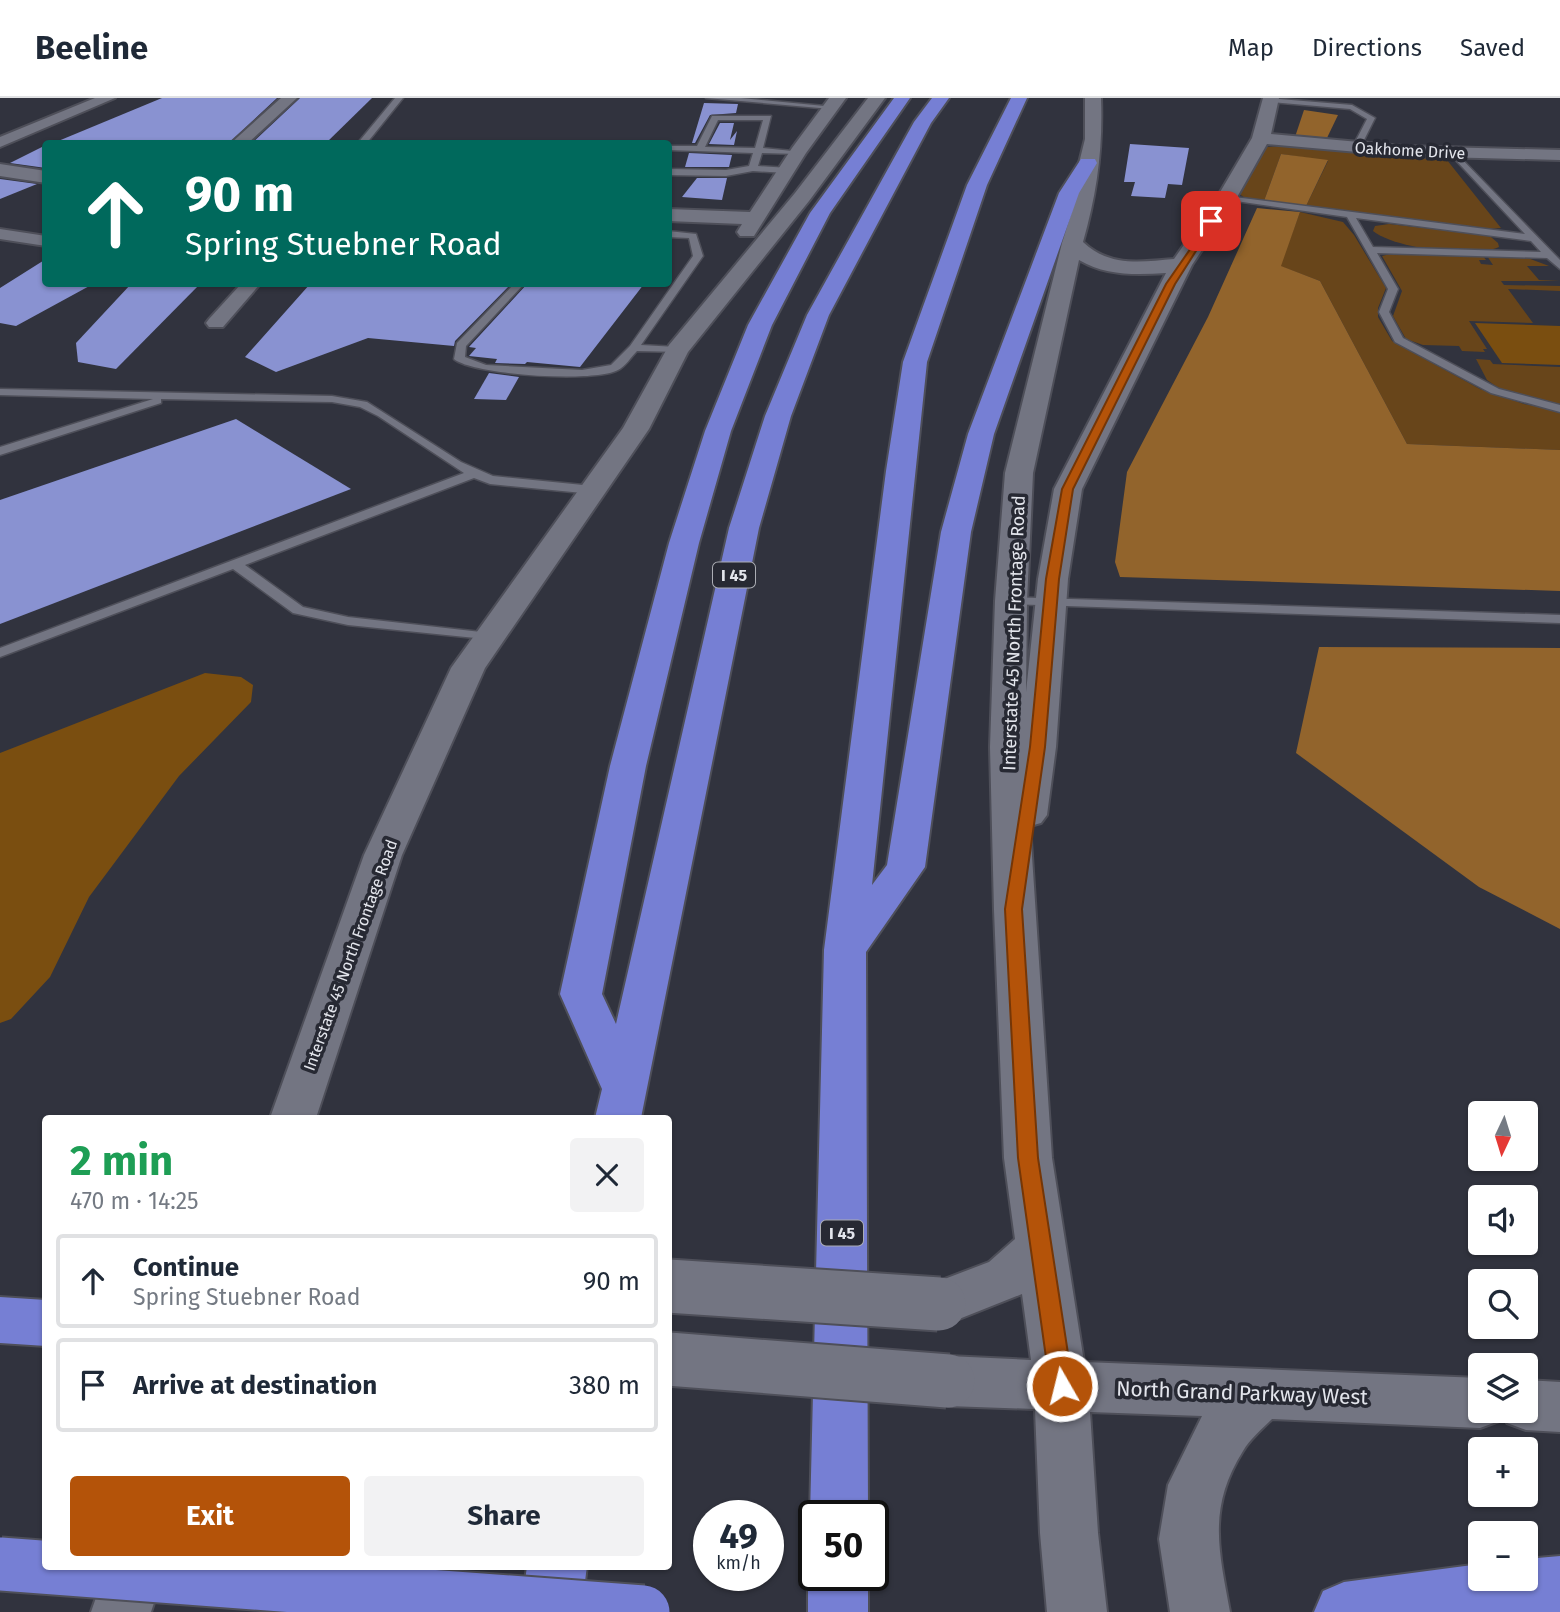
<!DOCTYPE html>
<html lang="en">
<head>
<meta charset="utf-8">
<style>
	body { margin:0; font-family:"Fira Sans",sans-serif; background:#f2f2f3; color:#1f2937; height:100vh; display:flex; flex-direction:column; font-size:26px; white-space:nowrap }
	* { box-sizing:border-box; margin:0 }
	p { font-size:23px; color:#747a83 }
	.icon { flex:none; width:38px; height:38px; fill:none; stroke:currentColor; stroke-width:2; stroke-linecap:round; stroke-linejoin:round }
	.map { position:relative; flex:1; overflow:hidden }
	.details { position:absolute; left:42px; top:1017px; width:630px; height:455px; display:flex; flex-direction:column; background:#fff; border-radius:7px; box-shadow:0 2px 5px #0004 }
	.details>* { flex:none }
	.banner { position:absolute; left:42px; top:42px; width:630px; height:147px; border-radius:7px; box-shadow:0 2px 5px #0004; background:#00695c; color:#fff; overflow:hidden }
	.needle { width:46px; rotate:184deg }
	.buttons { position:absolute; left:1468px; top:1003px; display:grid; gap:14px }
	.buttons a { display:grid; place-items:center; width:70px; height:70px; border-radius:7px; background:#fff; box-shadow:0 2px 5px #0004; font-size:35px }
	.speed { position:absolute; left:693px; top:1402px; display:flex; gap:14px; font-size:35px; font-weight:700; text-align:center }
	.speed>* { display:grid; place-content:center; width:91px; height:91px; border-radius:50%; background:#fff; box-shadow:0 2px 5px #0004; line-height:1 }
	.speed small { font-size:18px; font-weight:400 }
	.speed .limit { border:4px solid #111; border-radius:10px; background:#fff; color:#111 }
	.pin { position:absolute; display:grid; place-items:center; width:60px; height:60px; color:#fff; margin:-30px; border-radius:14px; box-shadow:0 4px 10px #0006 }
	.me { position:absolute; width:77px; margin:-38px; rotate:352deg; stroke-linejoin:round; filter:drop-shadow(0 0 5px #0008) }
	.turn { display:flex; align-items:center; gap:24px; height:147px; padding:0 28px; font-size:32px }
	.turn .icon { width:91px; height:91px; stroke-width:2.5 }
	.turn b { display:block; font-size:49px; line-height:60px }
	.round { display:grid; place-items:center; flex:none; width:74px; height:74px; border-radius:7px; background:#f2f2f3 }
	.headline { display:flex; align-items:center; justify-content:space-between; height:119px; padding:0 28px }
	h1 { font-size:42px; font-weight:700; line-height:52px; color:#1e9e55 }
	.action { display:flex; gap:14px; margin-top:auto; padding:14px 28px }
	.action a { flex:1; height:80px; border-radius:7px; background:#b45309; color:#fff; font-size:28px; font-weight:700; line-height:80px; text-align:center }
	.action a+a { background:#f2f2f3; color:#1f2937 }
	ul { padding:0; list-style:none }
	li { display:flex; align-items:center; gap:21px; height:94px; margin:0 14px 10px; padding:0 14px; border:4px solid #e0e1e3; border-radius:7px }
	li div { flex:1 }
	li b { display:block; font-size:26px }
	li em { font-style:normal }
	header { display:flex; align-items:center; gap:42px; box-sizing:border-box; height:98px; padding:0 35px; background:#fff; border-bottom:2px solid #e0e1e3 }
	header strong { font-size:33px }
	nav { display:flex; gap:38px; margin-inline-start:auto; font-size:24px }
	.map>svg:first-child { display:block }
	.green { fill:#68451a }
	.forest { fill:#92642c }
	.water { fill:#7a4e10 }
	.building { fill:#8992d1 }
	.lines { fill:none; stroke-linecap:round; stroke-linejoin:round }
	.lane-casing { stroke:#4e4f59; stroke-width:3 }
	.street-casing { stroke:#4e4f59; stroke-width:4 }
	.secondary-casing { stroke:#4e4f59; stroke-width:4 }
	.highway-casing { stroke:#4e4f59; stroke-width:4 }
	.lane { fill:#737582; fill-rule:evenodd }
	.street { fill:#737582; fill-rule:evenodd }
	.secondary { fill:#737582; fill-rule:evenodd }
	.highway { fill:#767fd4; fill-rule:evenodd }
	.secondary-bridge-casing { stroke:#4e4f59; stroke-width:57; stroke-linecap:butt }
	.highway-bridge-casing { stroke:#4e4f59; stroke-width:57; stroke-linecap:butt }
	.secondary-bridge { stroke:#737582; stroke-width:53 }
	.highway-bridge { stroke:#767fd4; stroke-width:53 }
	.route { fill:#b45309; stroke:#753606; stroke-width:2 }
	.labels { text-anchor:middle; stroke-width:7; stroke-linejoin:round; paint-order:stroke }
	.far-street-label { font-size:16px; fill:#e3e5ec; stroke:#272933 }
	.shield { fill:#272933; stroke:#abadb4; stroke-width:2 }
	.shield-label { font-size:16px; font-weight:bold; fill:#e3e5ec }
	.street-label { font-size:18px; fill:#e3e5ec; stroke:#272933 }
	.near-street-label { font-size:21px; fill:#e3e5ec; stroke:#272933 }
</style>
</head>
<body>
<header>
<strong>Beeline</strong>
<nav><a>Map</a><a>Directions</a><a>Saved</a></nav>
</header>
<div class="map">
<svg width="1560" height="1514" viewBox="0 0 1560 1514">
	<rect width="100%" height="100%" fill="#31333e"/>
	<g class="green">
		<polygon points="1287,48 1447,62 1501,130 1488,131 1306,108 1328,63 1281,56 1264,103 1245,100 1238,95 1262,53 1267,49"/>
		<polygon points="1300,114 1343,124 1354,137 1386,190 1378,210 1378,219 1392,243 1480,291 1524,306 1560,313 1560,352 1407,346 1320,183 1280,168"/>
		<path d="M1389 126 1477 136 1491 139 1498 145 1499 149C1473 160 1395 151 1373 133L1375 128Z"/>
		<polygon points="1390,156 1483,158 1486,162 1479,162 1481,166 1493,167 1487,158 1525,159 1549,168 1527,168 1539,182 1560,183 1501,183 1504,187 1560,188 1560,193 1508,191 1533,225 1469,223 1487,251 1483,251 1485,254 1462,253 1459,248 1423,247 1406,241 1393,218 1402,193 1382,158"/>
		<polygon points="1476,261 1490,262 1493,266 1560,269 1560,309 1500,291 1487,282"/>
	</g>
	<g class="forest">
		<polygon points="1304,12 1338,17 1326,42 1295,39"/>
		<polygon points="1281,56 1328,62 1306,108 1264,103"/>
		<polygon points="1257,110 1300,114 1281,168 1320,183 1407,346 1560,352 1560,493 1120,479 1115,464 1127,374 1208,219"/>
		<polygon points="1319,549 1560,550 1560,831 1479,789 1296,655"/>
	</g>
	<g class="water">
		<polygon points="1475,225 1560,228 1560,267 1502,265"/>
		<polygon points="205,575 241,579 253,587 251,604 179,678 89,799 50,879 11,921 0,925 0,655"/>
	</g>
	<g class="building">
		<polygon points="162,0 277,0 228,46 51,46"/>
		<polygon points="300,0 372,0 325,46 251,46"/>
		<polygon points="704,5 738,6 736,15 710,17 695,45 692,45"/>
		<polygon points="720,25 734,25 730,42 737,33 734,47 709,46"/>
		<polygon points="1130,46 1189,50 1182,87 1168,86 1165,100 1131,98 1135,84 1124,84"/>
		<polygon points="46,47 46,70 10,65"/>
		<polygon points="689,55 732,57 729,69 685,69"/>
		<polygon points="697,80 727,80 722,102 682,99"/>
		<polygon points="0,81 37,86 0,101"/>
		<polygon points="46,161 46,186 93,186 16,228 0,225 0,190"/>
		<polygon points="131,186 200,186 116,271 78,264 76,245"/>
		<polygon points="310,186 511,186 455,243 454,248 368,240 276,274 245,259"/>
		<polygon points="527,186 526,186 644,186 580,269 527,264 525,266 495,265 497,261 469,258 476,250 469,249"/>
		<polygon points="489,275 519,279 506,302 474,301"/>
		<polygon points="236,321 351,391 0,526 0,402"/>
	</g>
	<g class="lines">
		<g class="lane-casing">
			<g id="lane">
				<polygon points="395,0 403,0 366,46 357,46"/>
				<polygon points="706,0 741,0 835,9 831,11"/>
				<polygon points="1268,0 1352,7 1375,20 1360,50 1356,52 1352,50 1367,21 1350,11 1271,4"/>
				<path d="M712 18H771L763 50 802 54 798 56 762 55 758 68 789 70 786 75 753 73 726 78 668 77V71L726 72 749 68 753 55 668 52V48H697ZM718 22H763L755 50 705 49Z"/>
				<path d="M1453 52 1560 162V171L1547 160 1377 155 1398 191 1389 214 1403 240 1499 291 1560 307V314L1491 295 1395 244 1379 214 1388 191 1347 119 1222 101 1226 98 1525 136 1450 56ZM1356 120 1531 143 1541 154 1373 149Z"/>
				<path d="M668 133 696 136 703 158 641 247 677 249 681 250V254L637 253C631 259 625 269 618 272 595 285 473 277 454 261L457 245 514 186H524L466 248 465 259 486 267 582 272 611 267 630 248 693 158 689 140 668 139Z"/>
				<polygon points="0,291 332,298 367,304 461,364 493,378 593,388 599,392 593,396 490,386 474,380 245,467 303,509 348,519 490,535 497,539 495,542 348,527 293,515 233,471 0,559 0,550 464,375 378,318 360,309 332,304 161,301 161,305 0,357 0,349 153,301 0,297"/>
				<polygon points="1011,499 1560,517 1560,525 1006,506 1004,503"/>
			</g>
		</g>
		<g class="street-casing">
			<g id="street">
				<polygon points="95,0 115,0 0,49 0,39"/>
				<polygon points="281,0 297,0 247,46 230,46"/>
				<polygon points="0,131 46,138 46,148 0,141"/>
				<polygon points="241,186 260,186 223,229 209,229 206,225 209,221"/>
			</g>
		</g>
		<g class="secondary-casing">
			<g id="secondary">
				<polygon points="829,0 846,0 806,55 754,138 740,138 737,134 742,126 668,123 668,111 750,114 792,50"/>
				<polygon points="868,0 885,0 809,103 688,254 649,331 485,570 402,757 316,1020 270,1020 364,757 451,570 623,330 669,247 795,95"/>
				<path d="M1085 0H1101C1103 51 1097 95 1083 144 1109 169 1141 164 1174 161L1216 101 1252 40 1263 0H1279L1271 36 1403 48 1560 52V62L1403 58 1267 46 1236 101 1192 167 1082 391 1068 481 1056 649 1047 717 1041 725 1030 728 1052 1060 1084 1264 1480 1280V1312H1526V1282L1560 1284V1334L1526 1332 1507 1325 1503 1315 1499 1323 1480 1330 1272 1321C1262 1331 1250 1341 1243 1353 1207 1410 1219 1453 1230 1514H1170L1159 1441 1168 1387 1202 1318 1090 1314 1098 1435 1107 1514H1047L1040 1435 1035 1311 948 1308 929 1300 921 1283 929 1266 948 1258 1031 1262 1022 1196 939 1229 921 1222 913 1206 921 1190 989 1164 1015 1141 1004 1060 994 812 990 649 995 503 1005 375 1062 145 1077 97 1079 65 1085 41ZM1079 162C1106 178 1136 177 1166 175L1054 391 1038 481 1026 594 1027 503 1033 375Z"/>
				<polygon points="0,66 46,73 46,85 0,78"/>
				<polygon points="107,1468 166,1468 151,1514 91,1514"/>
			</g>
		</g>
		<g class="highway-casing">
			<g id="highway">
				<polygon points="894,0 910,0 830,115 772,227 731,333 699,445 646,668 602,896 616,926 729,430 765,318 807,217 914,24 932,0 949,0 931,25 829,217 791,318 759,430 641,1020 595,1020 602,991 560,896 610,668 669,445 705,333 748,227 810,115"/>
				<polygon points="1011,0 1027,0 987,87 927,264 872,787 887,767 941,434 968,336 1059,95 1081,61 1095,61 1097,65 1079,95 994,336 971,434 925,769 866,854 868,1418 814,1418 814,1426 810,1418 824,852 886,373 903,264 967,87"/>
				<polygon points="0,1199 46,1202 46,1248 0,1245"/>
				<polygon points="1560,1458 1560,1514 1314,1514 1323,1493 1344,1484 1480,1466 1480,1480 1526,1480 1526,1461"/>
				<polygon points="814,1464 814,1477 868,1477 868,1514 808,1514 808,1477"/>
				<polygon points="527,1468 587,1468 581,1514 521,1514"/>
			</g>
		</g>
		<use href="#lane" class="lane"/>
		<use href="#street" class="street"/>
		<use href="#secondary" class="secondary"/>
		<use href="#highway" class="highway"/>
		<g class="secondary-bridge-casing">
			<g id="secondary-bridge">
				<polyline points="668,1188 939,1206"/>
				<polyline points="668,1261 948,1283"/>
			</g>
		</g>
		<g class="highway-bridge-casing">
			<polyline id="highway-bridge" points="0,1466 643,1514"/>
		</g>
		<use href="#secondary-bridge" class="secondary-bridge"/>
		<use href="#highway-bridge" class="highway-bridge"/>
	</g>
	<polygon class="route" points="1211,121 1215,123 1175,186 1073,391 1059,481 1045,649 1022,811 1038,1060 1073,1288 1069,1295 1062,1298 1054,1295 1050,1288 1018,1060 1005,811 1030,649 1046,481 1062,391 1166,186"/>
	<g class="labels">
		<g class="far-street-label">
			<text transform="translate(1410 52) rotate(3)" y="6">Oakhome Drive</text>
			<text transform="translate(350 857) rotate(-70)" y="6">Interstate 45 North Frontage Road</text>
		</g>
		<g class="shield">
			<rect x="713" y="464.5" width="42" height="25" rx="5"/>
			<rect x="821" y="1122.5" width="42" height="25" rx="5"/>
		</g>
		<g class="shield-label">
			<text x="734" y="483">I 45</text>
			<text x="842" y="1141">I 45</text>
		</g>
		<g class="street-label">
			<text transform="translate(1014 535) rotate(-88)" y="6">Interstate 45 North Frontage Road</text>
		</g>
		<g class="near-street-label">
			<text transform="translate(1242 1295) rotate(2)" y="7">North Grand Parkway West</text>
		</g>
	</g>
</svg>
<div class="buttons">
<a><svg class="needle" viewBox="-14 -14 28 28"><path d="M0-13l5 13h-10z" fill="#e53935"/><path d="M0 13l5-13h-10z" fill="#747a83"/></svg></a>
<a><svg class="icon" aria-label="sound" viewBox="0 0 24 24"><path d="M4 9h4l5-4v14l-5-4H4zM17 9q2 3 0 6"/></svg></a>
<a><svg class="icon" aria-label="search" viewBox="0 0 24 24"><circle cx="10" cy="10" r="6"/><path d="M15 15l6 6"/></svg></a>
<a><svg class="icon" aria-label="layers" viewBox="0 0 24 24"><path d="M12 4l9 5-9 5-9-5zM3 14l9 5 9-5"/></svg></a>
<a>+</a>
<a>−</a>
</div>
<div class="speed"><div>49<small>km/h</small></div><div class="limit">50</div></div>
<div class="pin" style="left:1211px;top:123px;background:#d93025"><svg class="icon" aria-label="arrive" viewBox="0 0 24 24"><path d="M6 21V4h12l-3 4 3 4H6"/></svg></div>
<svg class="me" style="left:1062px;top:1288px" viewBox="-20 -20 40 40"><circle r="17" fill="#b45309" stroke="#fff" stroke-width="3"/><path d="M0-11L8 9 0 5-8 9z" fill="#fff"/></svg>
<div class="banner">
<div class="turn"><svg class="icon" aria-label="ahead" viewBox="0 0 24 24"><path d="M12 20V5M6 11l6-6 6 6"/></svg><div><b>90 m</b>Spring Stuebner Road</div></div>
</div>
<section class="details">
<div class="headline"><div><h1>2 min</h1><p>470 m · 14:25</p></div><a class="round"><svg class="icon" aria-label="close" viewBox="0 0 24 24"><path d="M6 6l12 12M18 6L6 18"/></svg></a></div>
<ul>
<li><svg class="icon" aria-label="ahead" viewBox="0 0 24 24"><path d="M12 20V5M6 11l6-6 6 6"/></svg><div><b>Continue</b><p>Spring Stuebner Road</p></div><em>90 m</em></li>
<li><svg class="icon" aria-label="arrive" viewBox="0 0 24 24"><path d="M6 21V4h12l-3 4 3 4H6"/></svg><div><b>Arrive at destination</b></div><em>380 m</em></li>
</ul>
<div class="action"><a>Exit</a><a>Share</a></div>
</section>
</div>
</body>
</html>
